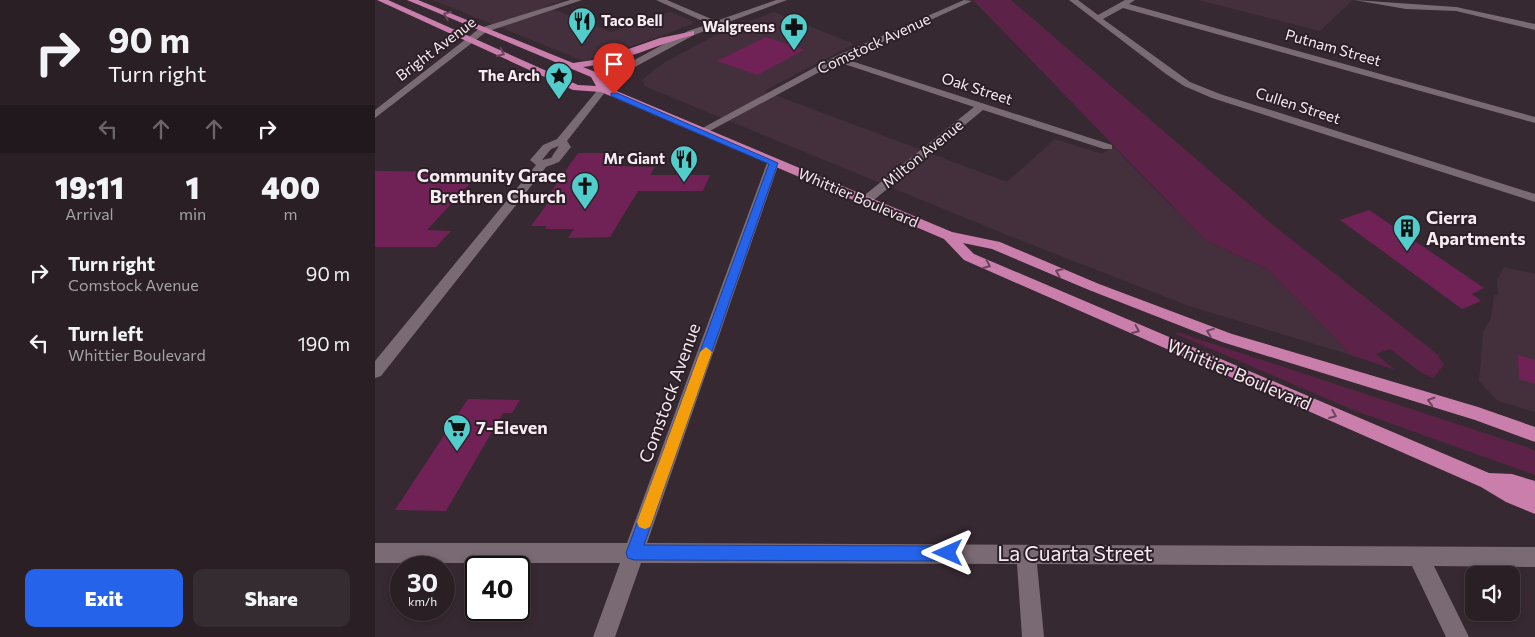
<!DOCTYPE html>
<html lang="en">
<head>
<meta charset="utf-8">
<style>
	body { margin:0; font-family:Commissioner,sans-serif; background:#352c32; color:#f1f3f6; height:100vh; display:flex; flex-direction:column; font-size:19px; white-space:nowrap }
	* { box-sizing:border-box; margin:0 }
	p { font-size:16px; color:#a5a2a7 }
	.icon { flex:none; width:28px; height:28px; fill:none; stroke:currentColor; stroke-width:2; stroke-linecap:round; stroke-linejoin:round }
	.map { position:relative; flex:1; overflow:hidden }
	.details { display:flex; flex-direction:column; background:#291f25; width:375px }
	.details>* { flex:none }
	.banner { background:#291f25; color:#f1f3f6; overflow:hidden }
	.controls { position:absolute; left:1090px; top:566px; display:grid; gap:10px }
	.controls a { display:grid; place-items:center; width:55px; height:55px; border-radius:10px; background:#291f25; box-shadow:0 2px 8px #0003,0 0 0 1px #453d42; font-size:25px }
	.speed { position:absolute; left:15px; top:556px; display:flex; gap:10px; font-size:25px; font-weight:700; text-align:center }
	.speed>* { display:grid; place-content:center; width:65px; height:65px; border-radius:50%; background:#291f25; box-shadow:0 2px 8px #0003,0 0 0 1px #453d42; line-height:1 }
	.speed small { font-size:12px; font-weight:400 }
	.speed .limit { border:2px solid #111; border-radius:8px; background:#fff; color:#111 }
	.pin { position:absolute; display:grid; place-items:center; width:42px; height:42px; color:#fff; margin:-51px -21px; border-radius:50% 50% 50% 0; rotate:-45deg; box-shadow:0 0 5px #0007 }
	.pin .icon { rotate:45deg }
	.me { position:absolute; width:55px; margin:-28px; rotate:270deg; stroke-linejoin:round; filter:drop-shadow(0 0 4px #0008) }
	.turn { display:flex; align-items:center; gap:18px; height:105px; padding:0 25px; font-size:22px }
	.turn .icon { width:65px; height:65px; stroke-width:2.5 }
	.turn b { display:block; font-size:35px; line-height:42px }
	.lanes { display:flex; align-items:center; height:48px; padding:0 25px; background:#0003; justify-content:center; gap:25px; direction:ltr }
	.lanes .off { opacity:.35 }
	.eta { display:flex; justify-content:space-evenly; align-items:center; height:85px; text-align:center }
	.eta b { font-size:30px; font-weight:800; line-height:35px }
	.primary-button { display:flex; gap:10px; margin-top:auto; padding:10px 25px }
	.primary-button a { flex:1; height:58px; border-radius:10px; background:#2563eb; color:#fff; font-size:20px; font-weight:800; line-height:58px; text-align:center }
	.primary-button a+a { background:#352c32; color:#f1f3f6 }
	ul { padding:0; list-style:none }
	li { display:flex; align-items:center; gap:15px; height:70px; padding:0 25px }
	li div { flex:1 }
	li b { display:block; font-size:19px }
	li em { font-style:normal }
	main { display:flex; flex:1; min-height:0 }
	.map>svg:first-child { display:block }
	.built { fill:#44303c }
	.green { fill:#5c2248 }
	.building { fill:#702256 }
	.lines { fill:none; stroke-linecap:round; stroke-linejoin:round }
	.minor { fill:#7a6a73; fill-rule:evenodd }
	.major { fill:#c97eac; fill-rule:evenodd }
	.oneway { stroke:#6b455c }
	.route { fill:#2563eb; stroke:#184099 }
	.slow { fill:#f59e0b }
	.labels { text-anchor:middle; stroke-width:4; stroke-linejoin:round; paint-order:stroke }
	.far-poi-label { font-size:15px; font-weight:bold; fill:#f5ebf0; stroke:#2d1f27; text-anchor:end }
	.far-street-label { font-size:15px; fill:#f5ebf0; stroke:#2d1f27 }
	.poi-label { font-size:18px; font-weight:bold; fill:#f5ebf0; stroke:#2d1f27; text-anchor:start }
	.street-label { font-size:18px; fill:#f5ebf0; stroke:#2d1f27 }
	.near-street-label { font-size:21px; fill:#f5ebf0; stroke:#2d1f27 }
</style>
</head>
<body>
<main>
<section class="details">
<div class="banner">
<div class="turn"><svg class="icon" aria-label="right" viewBox="0 0 24 24"><path d="M7 20v-9h11M14 6l5 5-5 5"/></svg><div><b>90 m</b>Turn right</div></div>
<div class="lanes"><svg class="icon off" aria-label="left" viewBox="0 0 24 24"><path d="M17 20v-9H6M10 6l-5 5 5 5"/></svg><svg class="icon off" aria-label="ahead" viewBox="0 0 24 24"><path d="M12 20V5M6 11l6-6 6 6"/></svg><svg class="icon off" aria-label="ahead" viewBox="0 0 24 24"><path d="M12 20V5M6 11l6-6 6 6"/></svg><svg class="icon" aria-label="right" viewBox="0 0 24 24"><path d="M7 20v-9h11M14 6l5 5-5 5"/></svg></div>
</div>
<div class="eta">
<div><b>19:11</b><p>Arrival</p></div>
<div><b>1</b><p>min</p></div>
<div><b>400</b><p>m</p></div>
</div>
<ul>
<li><svg class="icon" aria-label="right" viewBox="0 0 24 24"><path d="M7 20v-9h11M14 6l5 5-5 5"/></svg><div><b>Turn right</b><p>Comstock Avenue</p></div><em>90 m</em></li>
<li><svg class="icon" aria-label="left" viewBox="0 0 24 24"><path d="M17 20v-9H6M10 6l-5 5 5 5"/></svg><div><b>Turn left</b><p>Whittier Boulevard</p></div><em>190 m</em></li>
</ul>
<div class="primary-button"><a>Exit</a><a>Share</a></div>
</section>
<div class="map">
<svg width="1160" height="637" viewBox="0 0 1160 637">
	<rect width="100%" height="100%" fill="#372931"/>
	<g class="built">
		<polygon points="58,0 189,0 170,6 236,32 295,12 318,21 316,25 237,53 208,61"/>
		<polygon points="823,0 978,0 945,31"/>
		<polygon points="399,12 479,44 389,91 632,182 680,139 727,154 738,146 830,240 892,269 976,355 814,306 637,237 269,86 268,79 290,62 345,33"/>
		<polygon points="1129,267 1160,274 1160,412 1123,401 1104,381 1108,332 1116,318 1119,295 1123,295 1122,280"/>
	</g>
	<g class="green">
		<polygon points="598,0 636,0 898,225 1062,354 1069,365 1058,378 1047,373 1015,349 1001,354 1020,370 976,355 892,269 830,240"/>
		<polygon points="802,332 1152,447 1160,451 1160,475 978,410 801,334"/>
	</g>
	<g class="building">
		<polygon points="391,37 429,50 382,75 342,61"/>
		<polygon points="203,153 247,153 238,166 280,167 275,175 335,175 328,191 263,191 235,237 193,238 199,229 170,229 172,226 156,226 179,195 174,195"/>
		<polygon points="0,171 92,172 87,177 101,177 52,230 76,231 61,247 0,247"/>
		<polygon points="994,210 1109,288 1097,294 1106,301 1087,309 965,220"/>
		<polygon points="1143,355 1160,360 1160,384 1144,379"/>
		<polygon points="93,399 145,400 137,413 128,413 71,511 20,510"/>
	</g>
	<g class="lines">
		<g class="minor">
			<polygon points="195,0 207,0 111,32 0,118 0,110 105,28"/>
			<path d="M281 0H292L341 21 401 0H412L319 35 258 68 231 91 192 141 196 147 184 162 171 167 6 376 0 378V361L161 165 155 160 168 145 182 139 225 87 252 64 313 31 334 24ZM184 146 176 158 167 160 176 149Z"/>
			<polygon points="589,0 597,1 470,59 737,145 737,149 729,149 608,110 494,204 486,204 484,201 486,198 599,107 463,62 331,133 327,134 322,131 459,57"/>
			<polygon points="694,0 703,0 723,15 750,0 760,0 754,4 1160,117 1160,123 748,8 728,19 815,82 845,94 1160,194 1160,202 837,98 809,86 791,74"/>
			<polygon points="979,0 1081,7 1160,24 1160,30 1081,11 1031,9"/>
			<polygon points="398,160 404,163 272,543 1160,547 1160,567 1059,566 1094,637 1071,637 1037,566 662,564 669,637 647,637 642,564 266,563 240,637 218,637 245,563 0,563 0,543 252,543 392,163"/>
		</g>
		<path class="major" d="M2 0H13L203 85 221 86 216 77 32 0H43L198 63 225 59 285 38 319 31V35C282 44 246 63 208 67L223 73 232 87 577 232 625 242 724 284 857 334 1103 407 1160 427V442L1100 420 847 342 714 290 617 249 588 243 599 254 1114 473 1137 474 1160 481V514L1131 502 1106 487 589 260 569 239 226 92 198 90Z"/>
	</g>
	<defs><path id="oneway-chevron" d="M-2-3.5L2.5 0L-2 3.5" fill="none" stroke-width="1.6" stroke-linecap="round" stroke-linejoin="round" transform="scale(1.25)"/></defs>
	<g class="oneway">
		<use href="#oneway-chevron" transform="translate(72 15) rotate(-158)"/>
		<use href="#oneway-chevron" transform="translate(126 53) rotate(25)"/>
		<use href="#oneway-chevron" transform="translate(612 265) rotate(24)"/>
		<use href="#oneway-chevron" transform="translate(684 272) rotate(-157)"/>
		<use href="#oneway-chevron" transform="translate(761 330) rotate(24)"/>
		<use href="#oneway-chevron" transform="translate(835 332) rotate(-159)"/>
		<use href="#oneway-chevron" transform="translate(1056 401) rotate(-164)"/>
		<use href="#oneway-chevron" transform="translate(958 415) rotate(23)"/>
	</g>
	<polygon class="route" points="236,93 242,93 403,163 269,545 573,546 579,548 581,553 579,559 573,561 259,560 253,558 251,553 394,164 236,96"/>
	<polygon class="slow" points="331,347 337,352 277,522 275,527 270,529 264,527 262,522 325,352"/>
	<defs>
		<g id="restaurant-pin" transform="scale(1.4375)"><path d="M0 17L-7.5 6A9.5 9.5 0 1 1 7.5 6Z" fill="#53cdcb" stroke="#2d1f27"/><path d="M-5-6h1v4h1v-4h1v4h1v-4h1v5L-1.5 .5V6h-2V.5L-5-1ZM5-6V6H3V1.5H1.5Q1.5-4 5-6Z" fill="#111"/></g>
		<g id="pharmacy-pin" transform="scale(1.4375)"><path d="M0 17L-7.5 6A9.5 9.5 0 1 1 7.5 6Z" fill="#53cdcb" stroke="#2d1f27"/><path d="M-2-6h4v4h4v4h-4v4h-4v-4h-4v-4h4Z" fill="#111"/></g>
		<g id="sight-pin" transform="scale(1.4375)"><path d="M0 17L-7.5 6A9.5 9.5 0 1 1 7.5 6Z" fill="#53cdcb" stroke="#2d1f27"/><path d="M0-6L1.8-2.2L6-1.7L2.9 1.2L3.7 5.4L0 3.3L-3.7 5.4L-2.9 1.2L-6-1.7L-1.8-2.2Z" fill="#111"/></g>
		<g id="church-pin" transform="scale(1.4375)"><path d="M0 17L-7.5 6A9.5 9.5 0 1 1 7.5 6Z" fill="#53cdcb" stroke="#2d1f27"/><path d="M-1.2-6h2.4v3.5h3.3v2.4h-3.3V6h-2.4V-.1h-3.3v-2.4h3.3Z" fill="#111"/></g>
		<g id="building-pin" transform="scale(1.4375)"><path d="M0 17L-7.5 6A9.5 9.5 0 1 1 7.5 6Z" fill="#53cdcb" stroke="#2d1f27"/><path d="M-4-6H4V6H1V3H-1V6H-4ZM-2.5-4.3h1.7v1.8h-1.7ZM.8-4.3h1.7v1.8H.8ZM-2.5-1h1.7V.8h-1.7ZM.8-1h1.7V.8H.8Z" fill="#111"/></g>
		<g id="supermarket-pin" transform="scale(1.4375)"><path d="M0 17L-7.5 6A9.5 9.5 0 1 1 7.5 6Z" fill="#53cdcb" stroke="#2d1f27"/><path d="M-6-5.5h2.5l.6 2H6L4.5 2H-2.5L-4.4-4H-6ZM-1.5 3.2a1.3 1.3 0 1 0 .1 0ZM3 3.2a1.3 1.3 0 1 0 .1 0Z" fill="#111"/></g>
	</defs>
	<g fill-rule="evenodd">
		<use href="#restaurant-pin" x="207" y="21"/>
		<use href="#pharmacy-pin" x="419" y="27"/>
		<use href="#sight-pin" x="184" y="76"/>
		<use href="#restaurant-pin" x="309" y="159"/>
		<use href="#church-pin" x="210" y="186"/>
		<use href="#building-pin" x="1032" y="228"/>
		<use href="#supermarket-pin" x="82" y="428"/>
	</g>
	<g class="labels">
		<g class="far-poi-label">
			<text x="226" y="26" text-anchor="start">Taco Bell</text>
			<text x="400" y="32">Walgreens</text>
			<text x="165" y="81">The Arch</text>
			<text x="290" y="164">Mr Giant</text>
		</g>
		<g class="far-street-label">
			<text transform="translate(499 44) rotate(-25)" y="5">Comstock Avenue</text>
			<text transform="translate(958 48) rotate(16)" y="5">Putnam Street</text>
			<text transform="translate(61 49) rotate(-37)" y="5">Bright Avenue</text>
			<text transform="translate(602 89) rotate(18)" y="5">Oak Street</text>
			<text transform="translate(923 106) rotate(18)" y="5">Cullen Street</text>
			<text transform="translate(548 154) rotate(-39)" y="5">Milton Avenue</text>
			<text transform="translate(483 198) rotate(23)" y="5">Whittier Boulevard</text>
		</g>
		<g class="poi-label">
			<text x="191" y="182" text-anchor="end">Community Grace<tspan x="191" dy="21">Brethren Church</tspan></text>
			<text x="1051" y="224">Cierra<tspan x="1051" dy="21">Apartments</tspan></text>
			<text x="101" y="434">7-Eleven</text>
		</g>
		<g class="street-label">
			<text transform="translate(864 375) rotate(23)" y="6">Whittier Boulevard</text>
			<text transform="translate(295 393) rotate(-70)" y="6">Comstock Avenue</text>
		</g>
		<g class="near-street-label">
			<text x="700" y="561">La Cuarta Street</text>
		</g>
	</g>
</svg>
<div class="controls">
<a><svg class="icon" aria-label="sound" viewBox="0 0 24 24"><path d="M4 9h4l5-4v14l-5-4H4zM17 9q2 3 0 6"/></svg></a>
</div>
<div class="speed"><div>30<small>km/h</small></div><div class="limit">40</div></div>
<div class="pin" style="left:239px;top:94px;background:#d93025"><svg class="icon" aria-label="arrive" viewBox="0 0 24 24"><path d="M6 21V4h12l-3 4 3 4H6"/></svg></div>
<svg class="me" style="left:573px;top:553px" viewBox="-20 -20 40 40"><path d="M0-17L14 15 0 8-14 15z" fill="#2563eb" stroke="#fff" stroke-width="4"/></svg>
</div>
</main>
</body>
</html>
